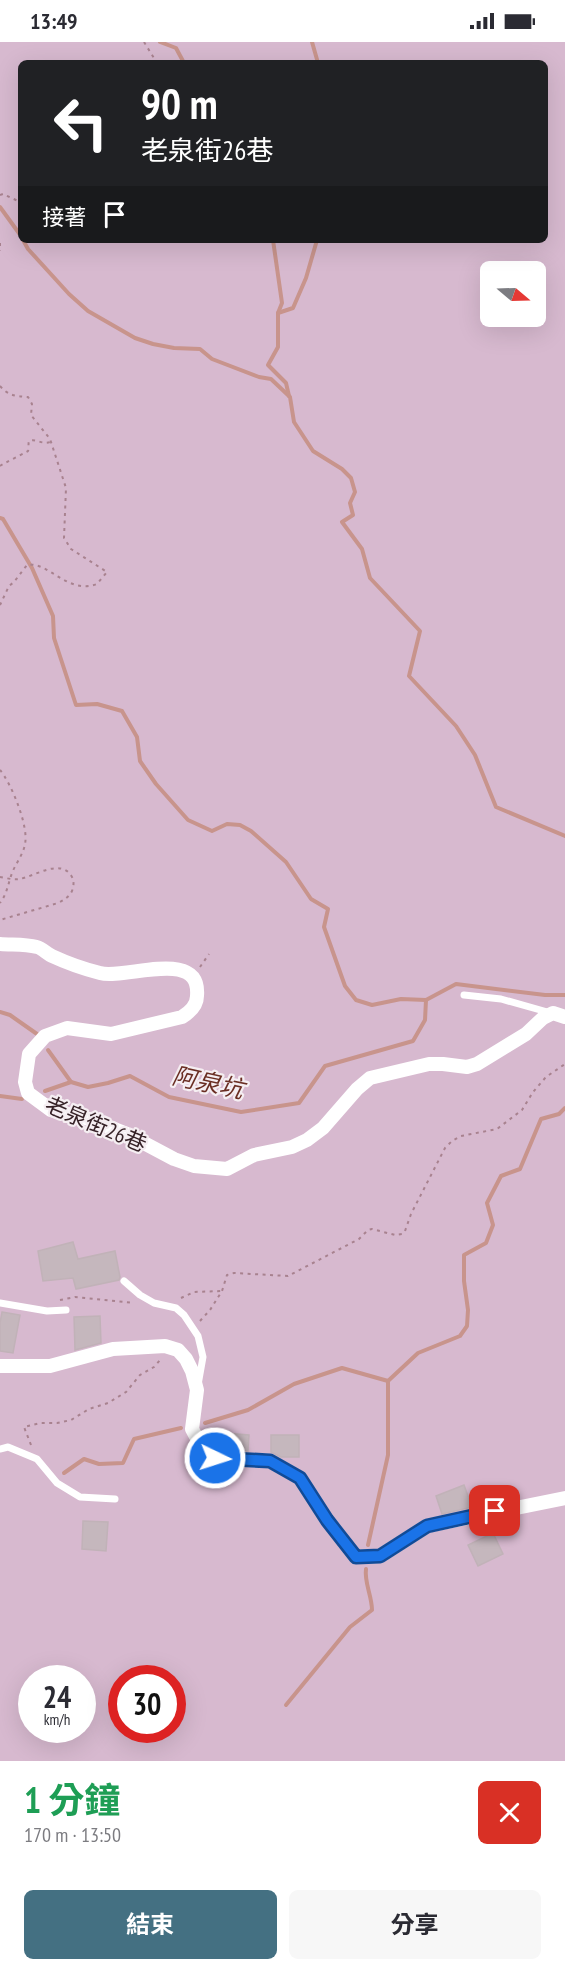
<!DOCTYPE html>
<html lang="zh-TW">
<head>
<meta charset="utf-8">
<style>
	body { margin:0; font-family:"PT Sans Narrow","Noto Sans TC",sans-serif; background:#f7f7f7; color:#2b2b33; height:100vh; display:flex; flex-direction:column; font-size:22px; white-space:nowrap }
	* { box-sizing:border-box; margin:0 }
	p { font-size:20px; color:#7c7c81 }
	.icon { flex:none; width:33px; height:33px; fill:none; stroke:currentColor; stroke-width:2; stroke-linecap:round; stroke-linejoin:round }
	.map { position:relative; height:1719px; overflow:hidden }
	.side { display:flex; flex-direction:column; background:#fff; flex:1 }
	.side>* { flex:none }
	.hud { position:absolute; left:18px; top:18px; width:530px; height:183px; border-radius:9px; box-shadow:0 6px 24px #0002; background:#202124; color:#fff; overflow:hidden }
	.needle { width:39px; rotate:109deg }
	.tools { position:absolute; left:480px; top:219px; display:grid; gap:12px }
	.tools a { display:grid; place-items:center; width:66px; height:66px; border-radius:9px; background:#fff; box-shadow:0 6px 24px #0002; font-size:30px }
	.speed { position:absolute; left:18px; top:1623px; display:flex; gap:12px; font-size:30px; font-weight:700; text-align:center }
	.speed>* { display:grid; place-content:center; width:78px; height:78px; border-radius:50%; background:#fff; box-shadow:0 6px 24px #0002; line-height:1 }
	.speed small { font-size:15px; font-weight:400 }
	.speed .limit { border:9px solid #d22; background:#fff; color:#111 }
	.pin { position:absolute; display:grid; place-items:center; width:51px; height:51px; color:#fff; margin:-26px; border-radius:12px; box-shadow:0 3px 9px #0006 }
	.me { position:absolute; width:66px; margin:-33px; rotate:94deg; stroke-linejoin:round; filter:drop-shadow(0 0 4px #0008) }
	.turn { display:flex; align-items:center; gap:21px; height:126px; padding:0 24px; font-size:27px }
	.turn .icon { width:78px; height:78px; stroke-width:2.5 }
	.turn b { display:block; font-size:42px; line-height:51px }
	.then { display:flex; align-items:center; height:57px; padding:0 24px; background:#0003; gap:12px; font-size:22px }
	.round { display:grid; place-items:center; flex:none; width:63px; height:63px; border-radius:9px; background:#f7f7f7 }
	.summary { display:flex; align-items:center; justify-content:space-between; height:102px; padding:0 24px }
	h1 { font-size:36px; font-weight:700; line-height:45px; color:#1e9e55 }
	.cta { display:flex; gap:12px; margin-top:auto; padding:12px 24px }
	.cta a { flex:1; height:69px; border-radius:9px; background:#447082; color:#fff; font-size:24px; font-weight:700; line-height:69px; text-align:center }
	.cta a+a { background:#f7f7f7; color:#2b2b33 }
	.status { display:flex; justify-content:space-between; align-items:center; height:42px; padding:0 30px; background:#fff; direction:ltr }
	.status svg { height:16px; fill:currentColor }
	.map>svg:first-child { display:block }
	.green { fill:#d7b9cf; fill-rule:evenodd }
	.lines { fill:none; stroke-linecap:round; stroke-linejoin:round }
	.stream { stroke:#c8948c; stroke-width:4 }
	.building { fill:#c5b7bd; stroke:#c1b2b8; stroke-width:1.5 }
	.path { stroke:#a8828f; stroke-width:2; stroke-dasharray:3 4.5; stroke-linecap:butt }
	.lane { stroke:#fff; stroke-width:7 }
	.street { stroke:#fff; stroke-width:14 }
	.route-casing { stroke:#114b97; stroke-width:15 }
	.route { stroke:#1a73e8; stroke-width:10 }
	.labels { text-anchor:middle; stroke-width:4.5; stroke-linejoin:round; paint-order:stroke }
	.street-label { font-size:22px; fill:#362227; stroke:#f5eef2 }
	.water-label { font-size:24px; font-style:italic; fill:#6a2e23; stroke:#f5eef2 }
</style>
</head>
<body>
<div class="status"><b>13:49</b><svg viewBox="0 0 49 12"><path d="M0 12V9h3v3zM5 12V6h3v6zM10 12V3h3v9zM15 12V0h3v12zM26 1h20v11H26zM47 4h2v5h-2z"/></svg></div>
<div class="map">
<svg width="565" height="1719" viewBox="0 0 565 1719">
	<rect width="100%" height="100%" fill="#e8dee3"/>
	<path class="green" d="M0 0H565V1719H0ZM21 21H544V198H21ZM490 230H536V274H490ZM32 1636H82V1688H32ZM122 1636H172V1688H122Z"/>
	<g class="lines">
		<g class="stream">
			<polyline points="160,0 176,6 184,21"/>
			<polyline points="312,0 318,21"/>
			<polyline points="0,165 21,194"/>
			<polyline points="23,198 28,207 69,252 88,269 135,296 153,302 174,306 200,307 212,317 259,335 271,337 290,355 294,380 313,409 342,427 351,436 355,450 350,461 353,473 342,480 362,507 370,536 420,589 409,634 456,684 475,713 496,765 565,794"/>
			<polyline points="273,198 282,261 278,271 278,305 268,323 286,341 289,354"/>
			<polyline points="278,271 293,266 306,236 317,198"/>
			<polyline points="0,476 3,477 32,526 53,574 54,596 76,663 97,662 122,669 137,695 140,719 156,742 188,778 212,789 227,782 240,783 251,789 286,820 311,857 328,867 324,885 345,944 356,958 372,963 401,957 426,958"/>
			<polyline points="0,970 10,973 37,992"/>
			<polyline points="48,1008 71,1040"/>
			<polyline points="45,1049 71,1040 88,1045 108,1041 130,1034 169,1055 241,1070 299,1061 325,1024 413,999 425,978 426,958 456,942 545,953 565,953"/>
			<polyline points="0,1054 22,1057"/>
			<polyline points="205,1381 248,1368 294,1342 342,1326 388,1339"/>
			<polyline points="64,1431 84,1417 99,1422 123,1421 134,1397 181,1386"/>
			<polyline points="368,1503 388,1413 388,1339 418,1311 460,1294 467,1284 468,1268 464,1239 464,1213 486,1201 493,1183 487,1161 501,1134 520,1127 541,1077 559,1072 565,1066"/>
			<path d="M286 1663 350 1585 372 1568C372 1554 364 1540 366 1527"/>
		</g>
	</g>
	<g class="building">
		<polygon points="73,1200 78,1217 115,1209 120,1235 119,1238 76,1247 73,1236 43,1239 38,1209"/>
		<polygon points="2,1270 20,1273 13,1311 0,1309 0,1281"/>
		<polygon points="100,1274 101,1301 75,1308 74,1275"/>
		<polygon points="224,1391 249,1393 248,1409 222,1407"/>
		<polygon points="271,1393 299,1393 299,1415 281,1415 271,1410"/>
		<polygon points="464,1443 472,1465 442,1472 436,1454"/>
		<polygon points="83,1479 108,1480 106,1509 82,1507"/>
		<polygon points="493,1491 503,1512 478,1524 468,1503"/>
	</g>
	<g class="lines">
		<g class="path">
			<polyline points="144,0 157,21"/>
			<polyline points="0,153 3,152 18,159 21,158"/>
			<polyline points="0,201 0,209"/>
			<path d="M0 344C9 354 15 354 28 355L32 362 31 373 50 397 66 446 64 496 71 507 107 530 97 542C67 553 49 519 27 523L14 540 9 544 0 563"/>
			<path d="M0 424C4 421 27 410 28 409 29 406 28 402 29 399 36 396 42 403 50 400"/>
			<path d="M0 728C11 741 29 784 25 802 23 813 16 821 12 831 8 842 7 852 0 861"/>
			<path d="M0 835C6 836 13 838 19 837 34 835 61 815 72 835 74 839 74 844 72 849 69 855 64 858 58 861L0 878"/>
			<polyline points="200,925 209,912"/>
			<polyline points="181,1256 194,1250 222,1249"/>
			<polyline points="60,1258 75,1255 134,1261"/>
			<polyline points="200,1279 210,1268 222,1249 227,1233 234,1231 288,1234 359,1197 368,1188 372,1187 395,1193 402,1192 405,1189 411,1172 445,1106 452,1099 461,1094 497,1087 522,1068 533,1050 546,1035 565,1022"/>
			<polyline points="31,1403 24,1385 40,1381 57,1381 71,1378 89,1367 108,1361 126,1350 140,1333 154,1325 160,1318"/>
		</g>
		<g class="lane">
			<polyline points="464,953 501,957 551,971"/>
			<polyline points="124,1239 140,1253 154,1261 176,1266 184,1273 198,1294 203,1315 198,1343"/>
			<polyline points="0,1261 47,1269 66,1268"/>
			<polyline points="0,1407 8,1405 37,1417 57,1441 80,1455 115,1457"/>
		</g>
		<g class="street">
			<path d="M0 902C12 903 25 902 37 905 42 906 47 912 52 914 67 921 84 927 100 931 125 938 201 905 197 954 197 964 190 970 182 975L111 992 67 986 45 994 29 1012 25 1040 28 1051 51 1068 89 1077 127 1092 174 1117 194 1124 227 1127 254 1113 292 1105 307 1098 323 1086 357 1047 370 1036 429 1022H443L467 1025 477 1022 526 992 543 976 553 971 565 975"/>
			<polyline points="0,1324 50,1324 113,1307 165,1304 178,1308 186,1317 192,1329 197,1348 192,1387 201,1404 215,1416 270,1419 300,1436 327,1478 356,1515 380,1514 427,1484 565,1456"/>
		</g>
	</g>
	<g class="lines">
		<g class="route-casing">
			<polyline id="route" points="215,1416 270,1419 300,1436 327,1478 356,1515 380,1514 427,1484 495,1469"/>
		</g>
		<use href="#route" class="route"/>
	</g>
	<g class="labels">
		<g class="street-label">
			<text transform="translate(96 1082) rotate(23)" y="8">老泉街26巷</text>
		</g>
		<g class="water-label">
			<text transform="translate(208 1041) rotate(12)" y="8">阿泉坑</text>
		</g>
	</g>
</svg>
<div class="tools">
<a><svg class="needle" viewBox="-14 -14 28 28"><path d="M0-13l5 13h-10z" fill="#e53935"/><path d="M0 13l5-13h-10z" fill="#7c7c81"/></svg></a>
</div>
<div class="speed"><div>24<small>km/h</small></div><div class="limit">30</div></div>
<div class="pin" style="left:495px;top:1469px;background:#d93025"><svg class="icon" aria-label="arrive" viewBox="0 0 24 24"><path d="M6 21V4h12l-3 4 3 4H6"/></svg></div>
<svg class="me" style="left:215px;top:1416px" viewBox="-20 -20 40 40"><circle r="17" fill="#1a73e8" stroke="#fff" stroke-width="3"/><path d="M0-11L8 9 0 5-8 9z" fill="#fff"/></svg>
<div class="hud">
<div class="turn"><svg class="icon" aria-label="left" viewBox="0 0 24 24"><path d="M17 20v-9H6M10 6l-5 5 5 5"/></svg><div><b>90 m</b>老泉街26巷</div></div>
<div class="then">接著<svg class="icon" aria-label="arrive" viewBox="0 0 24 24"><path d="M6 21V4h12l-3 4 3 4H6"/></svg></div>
</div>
</div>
<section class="side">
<div class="summary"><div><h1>1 分鐘</h1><p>170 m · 13:50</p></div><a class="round" style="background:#d93025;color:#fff"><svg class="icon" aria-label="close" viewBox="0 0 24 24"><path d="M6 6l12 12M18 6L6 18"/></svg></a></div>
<div class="cta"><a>結束</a><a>分享</a></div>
</section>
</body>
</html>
